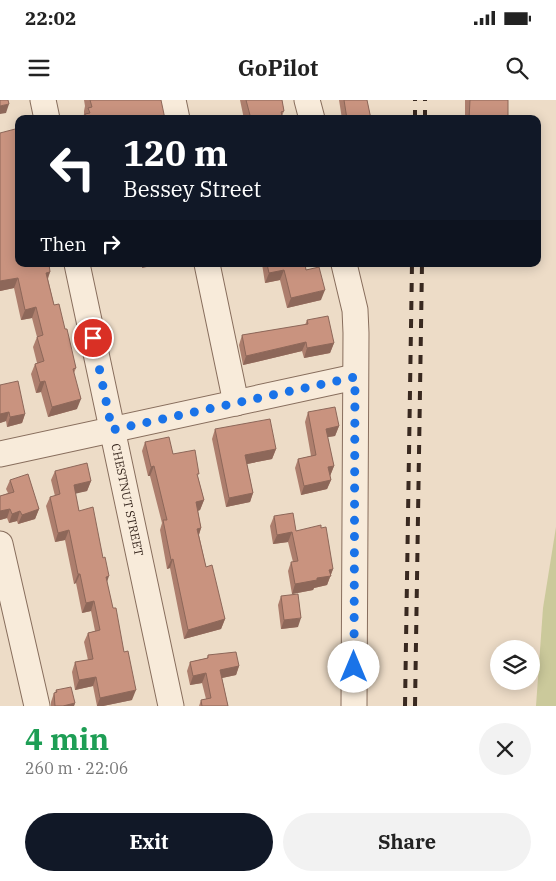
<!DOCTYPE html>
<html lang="en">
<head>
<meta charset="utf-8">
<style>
	body { margin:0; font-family:"IBM Plex Serif",serif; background:#f2f2f2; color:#222; height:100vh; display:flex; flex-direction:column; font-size:19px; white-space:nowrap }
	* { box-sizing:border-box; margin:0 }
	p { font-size:16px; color:#767676 }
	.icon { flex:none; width:28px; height:28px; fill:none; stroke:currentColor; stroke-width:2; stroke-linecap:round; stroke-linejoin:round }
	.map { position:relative; height:606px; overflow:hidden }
	.details { display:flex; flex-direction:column; background:#fff; flex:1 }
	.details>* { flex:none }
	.top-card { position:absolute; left:15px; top:15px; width:526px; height:152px; border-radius:10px; box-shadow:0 2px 12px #0003; background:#111827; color:#fff; overflow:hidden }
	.buttons { position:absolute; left:490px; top:540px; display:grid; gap:10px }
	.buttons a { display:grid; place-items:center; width:50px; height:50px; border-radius:50%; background:#fff; box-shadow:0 2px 12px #0003; font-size:25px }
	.pin { position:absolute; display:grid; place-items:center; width:42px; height:42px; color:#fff; margin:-21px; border:2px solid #fff; border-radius:50%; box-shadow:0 1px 5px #0007 }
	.me { position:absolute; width:55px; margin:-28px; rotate:0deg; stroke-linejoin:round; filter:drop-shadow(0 0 4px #0008) }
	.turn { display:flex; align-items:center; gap:18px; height:105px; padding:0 25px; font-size:22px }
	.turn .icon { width:65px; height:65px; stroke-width:2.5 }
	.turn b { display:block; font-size:35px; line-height:42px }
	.then { display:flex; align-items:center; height:48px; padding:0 25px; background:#0003; gap:10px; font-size:19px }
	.round { display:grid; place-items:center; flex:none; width:52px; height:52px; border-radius:26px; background:#f2f2f2 }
	.overview { display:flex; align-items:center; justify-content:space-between; height:85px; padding:0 25px }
	h1 { font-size:30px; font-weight:700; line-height:38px; color:#1e9e55 }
	.action { display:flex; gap:10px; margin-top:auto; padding:10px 25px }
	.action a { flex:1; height:58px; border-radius:30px; background:#111827; color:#fff; font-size:20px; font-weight:700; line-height:58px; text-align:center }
	.action a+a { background:#f2f2f2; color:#222 }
	.status { display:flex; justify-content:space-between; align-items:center; height:35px; padding:0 25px; background:#fff; direction:ltr }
	.status svg { height:14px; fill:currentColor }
	header { display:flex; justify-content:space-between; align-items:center; height:65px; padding:0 25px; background:#fff; font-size:22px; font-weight:700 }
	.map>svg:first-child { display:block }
	.green { fill:#cbc99b }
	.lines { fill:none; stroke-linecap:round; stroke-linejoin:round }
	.minor-casing { stroke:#886e5d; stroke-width:27 }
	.minor { stroke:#f8ebda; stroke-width:25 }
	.rail { stroke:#392920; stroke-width:4; stroke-dasharray:9 9; stroke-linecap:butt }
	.wall { fill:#ad7e6d }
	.shaded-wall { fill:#8d6759 }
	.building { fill:#c9937f; stroke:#8d6759 }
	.route { stroke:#1a73e8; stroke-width:9; stroke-dasharray:0 16.2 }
	.labels { text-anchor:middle; stroke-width:5; stroke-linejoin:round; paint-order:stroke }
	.street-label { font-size:12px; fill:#392920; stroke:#f4e8d7 }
</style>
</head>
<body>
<div class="status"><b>22:02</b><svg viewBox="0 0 49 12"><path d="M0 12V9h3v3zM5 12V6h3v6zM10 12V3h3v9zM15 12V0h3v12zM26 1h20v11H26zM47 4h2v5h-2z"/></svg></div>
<header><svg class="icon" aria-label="menu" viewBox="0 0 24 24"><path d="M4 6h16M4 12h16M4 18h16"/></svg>GoPilot<svg class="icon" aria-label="search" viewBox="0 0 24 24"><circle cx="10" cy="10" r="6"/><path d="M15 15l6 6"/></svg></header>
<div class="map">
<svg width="556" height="606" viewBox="0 0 556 606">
	<rect width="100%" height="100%" fill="#eddcc7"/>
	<polygon class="green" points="556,427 556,606 536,606 543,508"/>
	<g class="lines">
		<g class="minor-casing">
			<g id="minor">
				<polyline points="43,0 47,19"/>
				<polyline points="173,0 177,19"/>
				<polyline points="307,0 312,19"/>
				<path id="s1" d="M77 164 171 606"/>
				<polyline points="207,164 236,303"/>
				<polyline points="344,164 355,210 356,233 354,606"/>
				<polyline points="0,354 355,277"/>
				<polyline points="0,444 37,606"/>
			</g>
		</g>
		<use href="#minor" class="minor"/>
		<g class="rail">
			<polyline points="415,19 415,0"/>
			<polyline points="425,19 425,0"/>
			<polyline points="405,606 412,164"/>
			<polyline points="415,606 422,164"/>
		</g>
	</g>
	<g class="wall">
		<polygon points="84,0 136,0 165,19 83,19 84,14 84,11 85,6"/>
		<polygon points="240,0 282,0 284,11 282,16 283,19 244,19"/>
		<polygon points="339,0 367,0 371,19 342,19"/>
		<rect x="465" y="0" width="43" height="19"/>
		<polygon points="0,33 19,164 50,172 48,179 54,205 65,229 76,268 74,273 77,309 48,317 41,292 36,293 31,274 35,264 37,263 33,247 37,237 32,218 21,220 14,188 0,191"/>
		<polygon points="262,164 305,164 306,170 321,200 287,208 280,180 265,183"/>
		<polygon points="307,220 334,243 330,253 304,258 302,251 243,265 239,245 242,235 305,225"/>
		<polygon points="0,285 25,314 22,323 7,327 6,321 0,323"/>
		<polygon points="308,312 339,326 335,336 327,337 334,366 330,376 331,380 327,389 301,395 295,368 298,359 311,356 305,322"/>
		<polygon points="215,329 276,349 272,359 247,364 253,393 250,402 226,407 212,339"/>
		<polygon points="145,342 173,354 198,377 204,400 200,410 198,411 201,428 199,435 206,467 225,519 221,529 184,539 170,468 167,469 160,430 162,423 150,376 148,376 142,351"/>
		<polygon points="55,371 91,381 87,391 75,393 79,411 107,482 132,600 103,606 97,606 93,586 75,590 72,572 75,562 88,560 84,542 88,533 95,531 91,511 82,513 76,483 74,484 65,440 55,442 46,406 50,397 55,396 51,380"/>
		<polygon points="10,380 39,409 35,419 18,424 17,421 9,423 7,418 0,420 0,396 8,393 6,389"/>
		<polygon points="274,416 296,431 333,469 327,485 314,488 313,490 292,494 288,471 291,462 293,462 288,442 273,444 270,426"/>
		<polygon points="281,496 298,527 281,529 278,505"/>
		<polygon points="208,555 239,566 236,575 222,578 228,606 199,606 201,600 206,599 202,583 190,585 187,571 190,562 207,558"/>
		<polygon points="56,590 75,603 74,606 51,606 51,602 54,593 55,593"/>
	</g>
	<g class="shaded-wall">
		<polygon points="9,4 6,13 0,14 0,6"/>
		<polygon points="143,164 160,164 142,168"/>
		<polygon points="284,170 280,180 265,183 269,173"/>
		<polygon points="50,172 46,182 46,173"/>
		<polygon points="18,178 14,188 0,191 0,181"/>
		<polygon points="325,190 321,200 287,208 291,198"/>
		<polygon points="36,207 32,218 21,220 25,210"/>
		<polygon points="306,242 302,251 243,265 246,256"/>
		<polygon points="334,243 330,253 304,258 307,248"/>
		<polygon points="45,281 41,292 36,293 40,282"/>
		<polygon points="81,299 77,309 48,317 52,307"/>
		<polygon points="9,312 6,321 0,323 0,314"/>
		<polygon points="25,314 22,323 7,327 10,317"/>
		<polygon points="339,326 335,336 322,338 326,329"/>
		<polygon points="276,349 272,359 242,365 245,355"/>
		<polygon points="154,366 150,376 148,376 151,367"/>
		<polygon points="334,366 330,376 324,377 328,367"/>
		<polygon points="331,380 327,389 301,395 304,386"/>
		<polygon points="91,381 87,391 70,395 74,385"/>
		<polygon points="253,393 250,402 226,407 229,398"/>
		<polygon points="204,400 200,410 192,412 196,402"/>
		<polygon points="10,409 7,418 0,420 0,411"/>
		<polygon points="39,409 35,419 18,424 22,415"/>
		<polygon points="20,411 17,421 9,423 12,414"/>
		<polygon points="201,428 198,437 197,429"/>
		<polygon points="69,430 65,440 55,442 58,433"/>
		<polygon points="292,432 288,442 273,444 277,435"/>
		<polygon points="173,459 170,468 167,469 171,460"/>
		<polygon points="333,469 327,485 314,488 313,490 292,494 295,484 329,470"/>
		<polygon points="78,474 80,474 76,483 74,484"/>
		<polygon points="109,476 106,485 106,477"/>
		<polygon points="94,501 91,511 82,513 86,503"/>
		<polygon points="301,518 298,527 281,529 284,520"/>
		<polygon points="225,519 221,529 184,539 188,530"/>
		<polygon points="239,566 236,575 217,579 220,570"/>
		<polygon points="206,573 202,583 190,585 193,576"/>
		<polygon points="96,577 93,586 75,590 79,580"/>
		<polygon points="136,590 132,600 103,606 97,606 100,598"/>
		<polygon points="75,603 74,606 63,606"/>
	</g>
	<g class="building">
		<polygon points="0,0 8,0 9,4 0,6"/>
		<polygon points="90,0 161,0 165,19 86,19 85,14 90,13 88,8 92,7"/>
		<polygon points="246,0 282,0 284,11 281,12 283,19 254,19 254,18 251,19"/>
		<polygon points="344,0 367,0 371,19 347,19"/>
		<polygon points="470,0 508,0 508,19 469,19"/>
		<polygon points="19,28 19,44 18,44 19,49 19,164 49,164 50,172 46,173 54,205 59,204 65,229 67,229 76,268 73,269 81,299 52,307 45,281 40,282 35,264 44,261 37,237 43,235 36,207 25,210 18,178 0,181 0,33"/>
		<polygon points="267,164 305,164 306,170 319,167 325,190 291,198 284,170 269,173"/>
		<polygon points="328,216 334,243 307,248 306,242 246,256 242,235 308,224 307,220"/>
		<polygon points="18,281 25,314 10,317 9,312 0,314 0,285"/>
		<polygon points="335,307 339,326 326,329 334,366 328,367 331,380 304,386 298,359 316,355 308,312"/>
		<polygon points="270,319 276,349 245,355 253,393 229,398 215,329"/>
		<polygon points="169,337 173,354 195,350 199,374 197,374 204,400 196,402 201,428 197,429 206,467 212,465 225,519 188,530 173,459 171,460 163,420 167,420 154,366 151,367 145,342"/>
		<polygon points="87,363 91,381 74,385 79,411 93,407 103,458 105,457 109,476 106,477 113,508 116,508 124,552 128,551 136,590 100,598 96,577 79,580 75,562 93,559 88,533 100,530 94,501 86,503 80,474 78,474 69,430 58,433 50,397 60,394 55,371"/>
		<polygon points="28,374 39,409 22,415 20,411 12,414 10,409 0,411 0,396 14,392 10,380"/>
		<polygon points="293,413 296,431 321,425 321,428 326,427 333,469 329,470 331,476 317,478 317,480 295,484 291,462 298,461 292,432 277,435 274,416"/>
		<polygon points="298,494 301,518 284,520 281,496"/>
		<polygon points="236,552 239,566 220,570 228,606 202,606 201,600 211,598 206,573 193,576 190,562 208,558 208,555"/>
		<polygon points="71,587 75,603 63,606 55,606 54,593 57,592 56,590"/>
	</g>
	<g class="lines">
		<polyline class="route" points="93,238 112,330 355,277 354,567"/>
	</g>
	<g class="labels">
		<g class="street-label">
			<text dy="4" stroke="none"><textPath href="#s1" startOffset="241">CHESTNUT STREET</textPath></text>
		</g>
	</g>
</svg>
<div class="buttons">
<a><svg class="icon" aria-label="layers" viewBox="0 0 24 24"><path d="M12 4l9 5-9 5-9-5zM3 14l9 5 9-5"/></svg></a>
</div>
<div class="pin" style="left:93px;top:238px;background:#d93025"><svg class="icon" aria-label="arrive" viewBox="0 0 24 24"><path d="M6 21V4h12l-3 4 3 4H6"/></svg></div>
<svg class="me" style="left:354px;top:567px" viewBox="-20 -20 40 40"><circle r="19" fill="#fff"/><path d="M0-13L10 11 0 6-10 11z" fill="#1a73e8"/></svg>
<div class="top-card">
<div class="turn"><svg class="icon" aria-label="left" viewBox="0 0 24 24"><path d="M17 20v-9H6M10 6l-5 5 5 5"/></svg><div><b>120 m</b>Bessey Street</div></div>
<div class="then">Then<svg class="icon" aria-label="right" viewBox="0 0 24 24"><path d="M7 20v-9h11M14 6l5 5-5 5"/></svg></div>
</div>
</div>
<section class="details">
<div class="overview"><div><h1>4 min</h1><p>260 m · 22:06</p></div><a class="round"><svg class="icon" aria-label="close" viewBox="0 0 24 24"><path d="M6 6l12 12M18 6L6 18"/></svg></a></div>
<div class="action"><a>Exit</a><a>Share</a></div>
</section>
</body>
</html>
